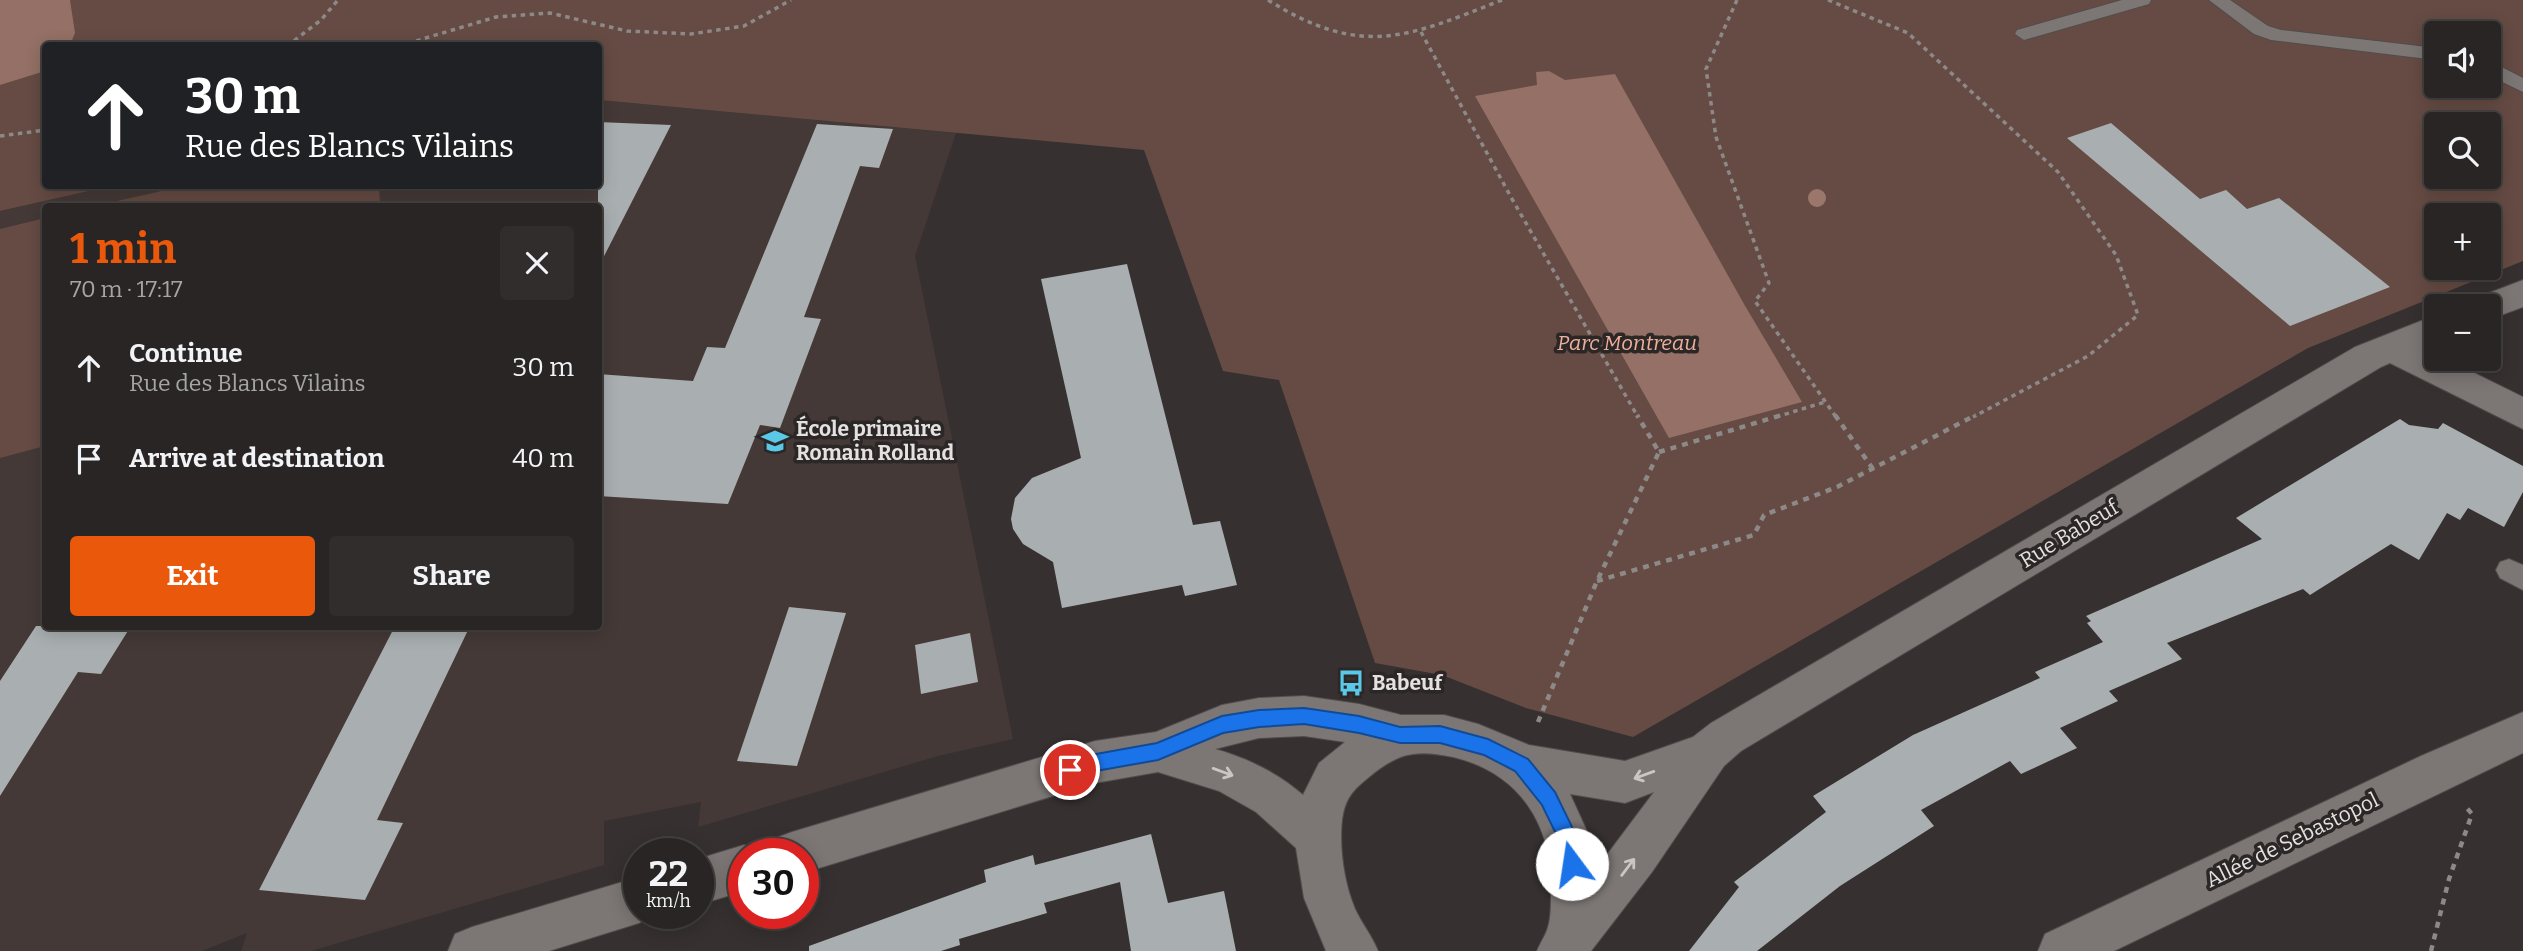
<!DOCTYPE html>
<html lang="en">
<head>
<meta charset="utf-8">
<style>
	body { margin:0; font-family:Bitter,serif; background:#302d2c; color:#f1f3f6; height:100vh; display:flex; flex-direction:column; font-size:26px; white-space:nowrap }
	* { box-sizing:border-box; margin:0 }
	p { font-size:23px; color:#a5a5a6 }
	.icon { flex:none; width:38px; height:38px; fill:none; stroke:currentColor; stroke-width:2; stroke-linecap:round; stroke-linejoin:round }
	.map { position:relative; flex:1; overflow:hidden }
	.details { position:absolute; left:42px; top:203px; width:560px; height:427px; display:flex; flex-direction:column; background:#282524; border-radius:7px; box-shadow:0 4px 18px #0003,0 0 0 2px #444241 }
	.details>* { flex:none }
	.hud { position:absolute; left:42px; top:42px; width:560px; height:147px; border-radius:7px; box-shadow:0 4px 18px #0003,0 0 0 2px #444241; background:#202124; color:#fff; overflow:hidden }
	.buttons { position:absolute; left:2424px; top:21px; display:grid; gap:14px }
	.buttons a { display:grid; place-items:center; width:77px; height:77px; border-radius:7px; background:#282524; box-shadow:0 4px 18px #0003,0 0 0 2px #444241; font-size:35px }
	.speed { position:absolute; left:623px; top:838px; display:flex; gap:14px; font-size:35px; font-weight:700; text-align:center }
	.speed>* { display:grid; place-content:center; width:91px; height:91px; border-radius:50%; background:#282524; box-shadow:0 4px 18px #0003,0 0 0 2px #444241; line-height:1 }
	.speed small { font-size:18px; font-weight:400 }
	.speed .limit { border:10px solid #d22; background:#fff; color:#111 }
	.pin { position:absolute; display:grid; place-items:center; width:60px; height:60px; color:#fff; margin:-30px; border:4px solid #fff; border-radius:50%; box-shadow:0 2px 7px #0007 }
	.me { position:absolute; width:77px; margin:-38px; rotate:346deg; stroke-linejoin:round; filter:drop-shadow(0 0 5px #0008) }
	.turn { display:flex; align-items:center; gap:24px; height:147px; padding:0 28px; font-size:32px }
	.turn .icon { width:91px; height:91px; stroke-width:2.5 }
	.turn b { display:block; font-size:49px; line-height:60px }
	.round { display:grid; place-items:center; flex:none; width:74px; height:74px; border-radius:7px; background:#302d2c }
	.overview { display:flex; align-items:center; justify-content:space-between; height:119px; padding:0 28px }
	h1 { font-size:42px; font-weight:700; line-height:52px; color:#ea580c }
	.primary-button { display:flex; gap:14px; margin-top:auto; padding:14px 28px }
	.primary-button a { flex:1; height:80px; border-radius:7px; background:#ea580c; color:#fff; font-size:28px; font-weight:700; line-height:80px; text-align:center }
	.primary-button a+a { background:#302d2c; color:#f1f3f6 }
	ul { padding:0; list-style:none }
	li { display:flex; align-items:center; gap:21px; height:91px; padding:0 28px }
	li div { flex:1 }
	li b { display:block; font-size:26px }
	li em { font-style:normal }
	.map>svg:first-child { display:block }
	.built { fill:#443936; fill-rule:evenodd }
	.green { fill:#654b43; fill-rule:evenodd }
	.water { fill:#947066 }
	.building { fill:#a9afb0 }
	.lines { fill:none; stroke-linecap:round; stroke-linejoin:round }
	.service-casing { stroke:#514d4c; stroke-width:2 }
	.minor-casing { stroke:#514d4c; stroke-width:2 }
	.path-far1 { stroke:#8d8988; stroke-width:3.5; stroke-dasharray:4.5 4.5; stroke-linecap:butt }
	.path { stroke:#8d8988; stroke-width:4.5; stroke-dasharray:6 6; stroke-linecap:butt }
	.service { fill:#7c7775; fill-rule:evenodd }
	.minor { fill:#7c7775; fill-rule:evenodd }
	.tree { fill:#9b766b }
	.oneway { stroke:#cac6c5 }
	.route { fill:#1a73e8; stroke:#114b97; stroke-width:2 }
	.labels { text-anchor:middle; stroke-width:7; stroke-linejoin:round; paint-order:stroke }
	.park-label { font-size:21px; font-style:italic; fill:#edaf9c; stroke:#2b2726 }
	.poi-label { font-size:21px; font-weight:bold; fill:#e4e1e0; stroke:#2b2726; text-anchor:start }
	.street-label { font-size:21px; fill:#e4e1e0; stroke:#2b2726 }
</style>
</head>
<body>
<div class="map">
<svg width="2523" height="951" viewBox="0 0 2523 951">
	<rect width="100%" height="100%" fill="#363130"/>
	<path class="built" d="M599 100 956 133 915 256 1013 739 938 756 698 827 701 802 604 821V865L311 951H241L247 933 202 951H0V211L111 186H598ZM46 206H598V626H46Z"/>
	<g class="green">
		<path d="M0 0H2523V261L2308 348 1633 737 1526 708 1442 675 1375 663 1279 380 1223 371 1144 150 599 100 598 46H46V186H111L0 211ZM2436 33H2488V86H2436ZM2436 124H2488V177H2436ZM2436 215H2488V268H2436Z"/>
		<polygon points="184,186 379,186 380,206 95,206"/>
		<polygon points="45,218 45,446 0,458 0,229"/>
	</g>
	<g class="water">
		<polygon points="0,0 70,0 75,33 70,45 46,46 45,71 0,85"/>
		<polygon points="1549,71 1565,80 1615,74 1744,304 1802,402 1669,438 1475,96 1537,85 1536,72"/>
	</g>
	<g class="building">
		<polygon points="598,122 671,125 598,268"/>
		<polygon points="2111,123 2200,199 2226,190 2247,209 2279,198 2390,287 2290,326 2067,138"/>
		<polygon points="817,124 893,129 879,168 860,166 804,317 821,319 780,428 760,425 728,504 598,496 598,374 693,381 707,347 725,348"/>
		<polygon points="1127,264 1193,525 1220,521 1237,585 1185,596 1182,585 1062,608 1053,562 1023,544 1013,529 1011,519 1015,498 1032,478 1081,458 1041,279"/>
		<polygon points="2400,419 2409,425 2438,429 2443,423 2523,466 2523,492 2504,527 2468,508 2460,520 2447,513 2419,560 2391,544 2310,595 2303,589 2167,643 2182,659 2109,691 2118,701 2060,728 2077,748 2021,774 2010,761 1921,810 1934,826 1840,886 1757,951 1689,951 1739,887 1734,882 1826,812 1813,796 1913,735 2040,678 2035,672 2103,642 2087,623 2091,621 2086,616 2262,539 2236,518"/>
		<polygon points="789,607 846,613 797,766 737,761"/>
		<polygon points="36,626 131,626 101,674 78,672 0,796 0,681"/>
		<polygon points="395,626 470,626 377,820 403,823 365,900 259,890"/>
		<polygon points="970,633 978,682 921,694 915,645"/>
		<polygon points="1151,834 1168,903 1224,891 1236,951 1131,951 1120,882 1044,903 1047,913 959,939 960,945 941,951 809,951 809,946 986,882 984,870 1033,855 1035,865"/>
	</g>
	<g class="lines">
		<g class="service-casing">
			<g id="service">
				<polygon points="2122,0 2151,0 2149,4 2024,40 2015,34 2017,30"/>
				<polygon points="2209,0 2230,0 2268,26 2281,30 2436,48 2436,60 2271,40 2254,34"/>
				<polygon points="2488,60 2523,78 2523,92 2488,75"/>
				<polygon points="2509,559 2523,565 2523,590 2500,578 2496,570 2500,562"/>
			</g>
		</g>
		<g class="minor-casing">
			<g id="minor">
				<polygon points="2523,280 2523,307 2488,320 2488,306 2471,306 2476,298"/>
				<path d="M2436 315V343L2424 348 2436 354V359H2446L2523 397V429L2390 363 2381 367 1741 751 1724 766 1652 872 1591 951H1537C1540 943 1546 935 1548 927 1551 918 1551 905 1551 895 1554 827 1521 773 1453 757 1415 749 1398 753 1369 777 1353 790 1345 798 1342 820 1339 848 1344 883 1355 909 1362 924 1372 936 1378 951H1326L1304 898 1296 848 1256 812 1219 791 1158 772 1095 783 803 873V854H769L776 838 792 832 1095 741 1156 732 1222 705 1259 698 1304 696 1359 704 1401 715H1444L1478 724 1529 745 1625 761 1693 737 1711 723 2355 347ZM1304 736 1345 742 1319 763 1303 795C1278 773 1247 758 1215 749L1259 738ZM1654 792 1597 868 1591 840 1570 794 1625 803Z"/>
				<polygon points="2523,712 2523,753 2114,951 2038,951 2045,934 2421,756"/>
				<polygon points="744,845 761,854 744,854 744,891 698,905 698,859"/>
				<polygon points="639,877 639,914 657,914 639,923 549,951 448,951 455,934 472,927"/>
			</g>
		</g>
		<g class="path-far1">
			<path d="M1268 0C1362 59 1408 37 1502 0"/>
			<polyline points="1737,0 1706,69 1716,137 1769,283 1755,301 1836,417"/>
			<polyline points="1828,0 1908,33 2058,172 2116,255 2138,315 2088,356 1973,417"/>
			<polyline points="1421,32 1512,199 1638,417"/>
			<polyline points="287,46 321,20 338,0"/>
			<polyline points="399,46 496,17 550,13 627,31 691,34 744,26 791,0"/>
			<polyline points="0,136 46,130"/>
			<polyline points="1776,417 1825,402"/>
		</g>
		<g class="path">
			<polyline points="1835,415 1873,469"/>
			<polyline points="1659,452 1782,415"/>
			<polyline points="1597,581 1754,535 1764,515 1837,487 1976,415"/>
			<polyline points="1538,722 1597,581 1659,452 1637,415"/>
			<polyline points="2431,951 2449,879 2472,814 2466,807"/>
		</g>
		<use href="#service" class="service"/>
		<use href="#minor" class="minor"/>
	</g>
	<circle class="tree" cx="1817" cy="198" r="9"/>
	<defs><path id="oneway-shaft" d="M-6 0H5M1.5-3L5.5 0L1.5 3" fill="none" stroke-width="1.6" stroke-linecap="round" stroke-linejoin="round" transform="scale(1.75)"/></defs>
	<g class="oneway">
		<use href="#oneway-shaft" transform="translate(1223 772) rotate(20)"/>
		<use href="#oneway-shaft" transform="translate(1644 775) rotate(160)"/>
		<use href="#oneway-shaft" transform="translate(1628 867) rotate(-53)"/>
	</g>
	<polygon class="route" points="1304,708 1359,716 1400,727 1440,726 1488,739 1528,759 1555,792 1576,835 1582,864 1579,871 1572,873 1565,871 1560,842 1542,805 1515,771 1484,755 1440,743 1400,743 1359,733 1304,724 1259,727 1223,733 1158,760 1096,771 1070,779 1064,776 1061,770 1064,764 1096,754 1157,743 1222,716 1259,710"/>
	<defs>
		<g id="school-bare" transform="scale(2.1)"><path d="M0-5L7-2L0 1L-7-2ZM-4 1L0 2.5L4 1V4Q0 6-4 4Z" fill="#5bc8e7" stroke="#2b2726" stroke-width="2.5" paint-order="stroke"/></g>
		<g id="bus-bare" transform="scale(2.1)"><path d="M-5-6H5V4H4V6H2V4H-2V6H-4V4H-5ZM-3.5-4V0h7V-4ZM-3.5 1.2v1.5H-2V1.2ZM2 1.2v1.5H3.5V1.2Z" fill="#5bc8e7" stroke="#2b2726" stroke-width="2.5" paint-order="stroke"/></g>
	</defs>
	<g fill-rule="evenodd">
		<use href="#school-bare" x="775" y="441"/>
		<use href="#bus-bare" x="1351" y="683"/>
	</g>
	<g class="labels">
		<g class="park-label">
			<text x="1627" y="350">Parc Montreau</text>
		</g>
		<g class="poi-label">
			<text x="796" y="436">École primaire<tspan x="796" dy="24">Romain Rolland</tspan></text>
			<text x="1372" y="690">Babeuf</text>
		</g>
		<g class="street-label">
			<text transform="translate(2069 534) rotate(-31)" y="7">Rue Babeuf</text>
			<text transform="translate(2292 840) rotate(-26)" y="7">Allée de Sebastopol</text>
		</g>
	</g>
</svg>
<div class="buttons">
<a><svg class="icon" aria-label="sound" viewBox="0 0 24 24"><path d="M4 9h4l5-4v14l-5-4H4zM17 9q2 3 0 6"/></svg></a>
<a><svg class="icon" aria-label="search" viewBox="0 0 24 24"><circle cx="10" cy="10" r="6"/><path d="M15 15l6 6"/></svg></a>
<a>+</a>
<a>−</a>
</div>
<div class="speed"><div>22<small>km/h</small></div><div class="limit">30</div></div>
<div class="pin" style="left:1070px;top:770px;background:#d93025"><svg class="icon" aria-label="arrive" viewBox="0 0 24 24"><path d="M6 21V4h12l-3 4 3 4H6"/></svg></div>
<svg class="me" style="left:1572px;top:864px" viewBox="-20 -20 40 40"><circle r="19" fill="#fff"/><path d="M0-13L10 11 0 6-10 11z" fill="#1a73e8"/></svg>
<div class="hud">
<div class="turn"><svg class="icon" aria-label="ahead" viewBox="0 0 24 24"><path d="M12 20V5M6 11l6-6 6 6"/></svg><div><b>30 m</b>Rue des Blancs Vilains</div></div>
</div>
<section class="details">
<div class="overview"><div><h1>1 min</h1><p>70 m · 17:17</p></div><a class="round"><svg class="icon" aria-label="close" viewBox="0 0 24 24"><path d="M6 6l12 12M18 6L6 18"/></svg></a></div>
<ul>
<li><svg class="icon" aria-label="ahead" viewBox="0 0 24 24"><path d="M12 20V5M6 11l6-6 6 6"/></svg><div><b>Continue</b><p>Rue des Blancs Vilains</p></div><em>30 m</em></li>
<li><svg class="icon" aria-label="arrive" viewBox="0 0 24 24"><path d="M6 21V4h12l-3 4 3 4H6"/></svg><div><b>Arrive at destination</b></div><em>40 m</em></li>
</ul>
<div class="primary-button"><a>Exit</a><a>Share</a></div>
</section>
</div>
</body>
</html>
